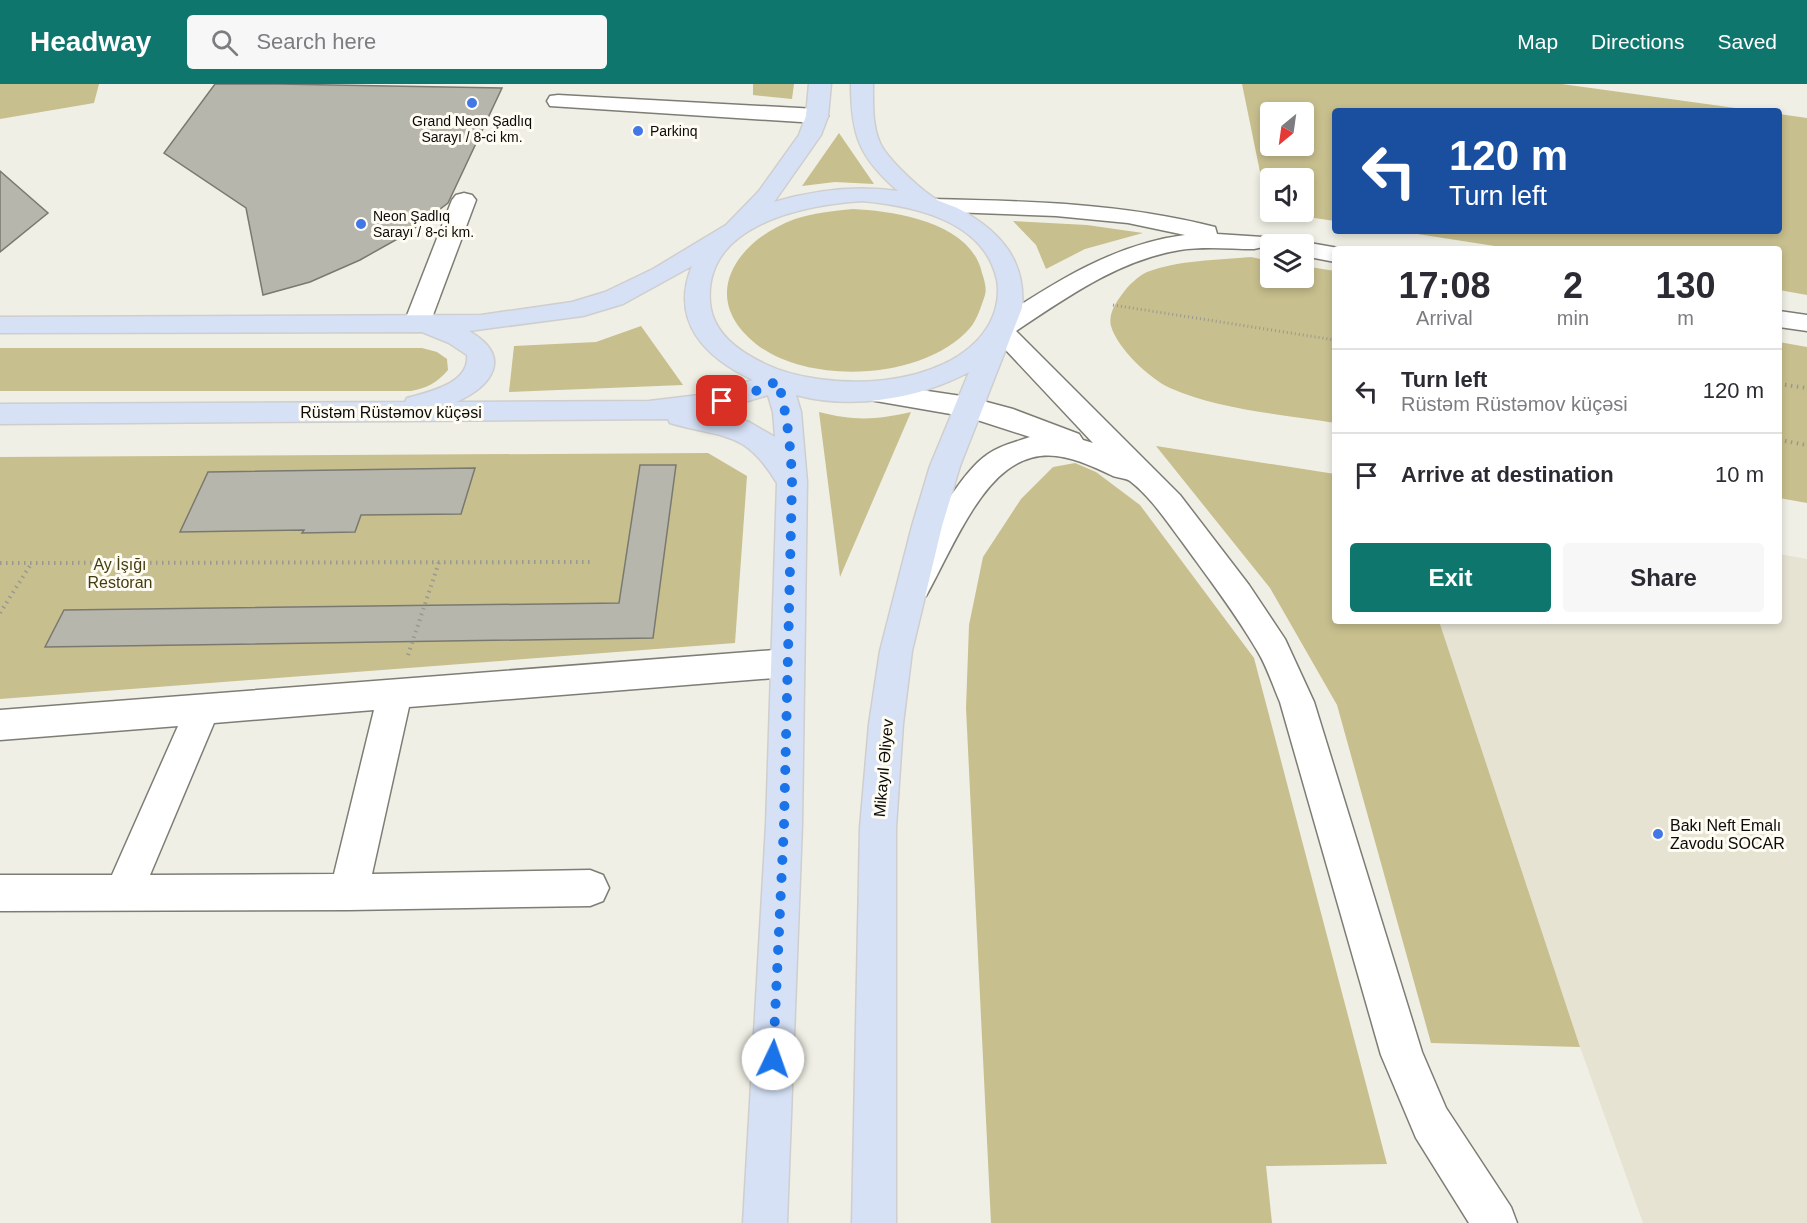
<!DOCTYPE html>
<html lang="en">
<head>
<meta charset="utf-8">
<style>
	body { margin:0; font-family:Arial,sans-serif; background:#f7f7f7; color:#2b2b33; height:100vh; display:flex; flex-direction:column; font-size:22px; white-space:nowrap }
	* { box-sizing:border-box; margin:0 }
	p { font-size:20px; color:#7c7c81 }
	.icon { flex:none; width:33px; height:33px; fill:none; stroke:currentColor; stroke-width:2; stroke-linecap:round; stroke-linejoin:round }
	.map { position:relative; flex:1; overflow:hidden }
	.drawer { position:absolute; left:1332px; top:162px; width:450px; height:378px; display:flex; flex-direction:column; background:#fff; border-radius:6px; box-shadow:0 3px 9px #0003 }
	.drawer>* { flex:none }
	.top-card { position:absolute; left:1332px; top:24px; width:450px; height:126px; border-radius:6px; box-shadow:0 3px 9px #0003; background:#1a4fa0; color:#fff; overflow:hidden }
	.needle { width:39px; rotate:209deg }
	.buttons { position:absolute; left:1260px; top:18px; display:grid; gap:12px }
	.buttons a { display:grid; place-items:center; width:54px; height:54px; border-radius:6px; background:#fff; box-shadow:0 3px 9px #0003; font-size:30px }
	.pin { position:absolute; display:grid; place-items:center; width:51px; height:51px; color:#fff; margin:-26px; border-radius:12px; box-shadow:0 3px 9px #0006 }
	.me { position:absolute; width:66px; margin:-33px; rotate:3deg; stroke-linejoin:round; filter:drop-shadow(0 0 4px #0008) }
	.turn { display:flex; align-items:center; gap:21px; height:126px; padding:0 18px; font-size:27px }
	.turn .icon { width:78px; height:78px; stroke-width:2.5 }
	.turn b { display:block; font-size:42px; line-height:51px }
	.eta { display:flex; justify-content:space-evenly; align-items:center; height:102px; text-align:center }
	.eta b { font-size:36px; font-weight:700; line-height:42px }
	.button { display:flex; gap:12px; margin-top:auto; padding:12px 18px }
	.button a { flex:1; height:69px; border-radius:6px; background:#0f766e; color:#fff; font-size:24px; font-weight:700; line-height:69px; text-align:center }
	.button a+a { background:#f7f7f7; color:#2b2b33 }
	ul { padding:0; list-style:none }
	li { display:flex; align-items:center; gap:18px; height:84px; padding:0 18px; border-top:2px solid #e1e1e2 }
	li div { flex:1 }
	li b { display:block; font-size:22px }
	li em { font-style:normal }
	header { display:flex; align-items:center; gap:36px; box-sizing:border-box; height:84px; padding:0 30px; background:#0f766e; color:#fff }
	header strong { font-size:28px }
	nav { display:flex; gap:33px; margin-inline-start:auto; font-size:21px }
	.search { width:420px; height:54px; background:#f7f7f7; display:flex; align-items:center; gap:15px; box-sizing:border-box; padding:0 21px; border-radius:6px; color:#7c7c81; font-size:22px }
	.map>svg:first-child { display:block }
	.built { fill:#e6e3d3 }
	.green { fill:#c8bf8e; fill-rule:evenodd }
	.building { fill:#b7b6ad; stroke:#7a7970; stroke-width:1.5 }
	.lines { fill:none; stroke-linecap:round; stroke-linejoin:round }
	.minor-casing { stroke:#7e7d75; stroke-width:3 }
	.major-casing { stroke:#cecece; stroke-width:3 }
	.path-far1 { stroke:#999891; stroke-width:3; stroke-dasharray:1 3; stroke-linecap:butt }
	.path { stroke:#999891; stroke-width:4; stroke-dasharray:1.5 4.5; stroke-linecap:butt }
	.minor { fill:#fff; fill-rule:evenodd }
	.major { fill:#d6e1f6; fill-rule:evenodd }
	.route { stroke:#1a73e8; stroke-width:10; stroke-dasharray:0 18 }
	.poi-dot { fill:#4177e7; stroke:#fefcf3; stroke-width:2 }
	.labels { text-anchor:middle; stroke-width:6; stroke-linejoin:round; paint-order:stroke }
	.far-poi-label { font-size:14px; fill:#0c0b09; stroke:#fefcf3; text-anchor:start }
	.street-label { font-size:16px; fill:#0c0b09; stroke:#fefcf3 }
	.park-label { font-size:16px; fill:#453d12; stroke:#fefcf3 }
	.poi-label { font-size:16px; fill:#0c0b09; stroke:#fefcf3; text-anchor:start }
</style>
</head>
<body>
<header>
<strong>Headway</strong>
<div class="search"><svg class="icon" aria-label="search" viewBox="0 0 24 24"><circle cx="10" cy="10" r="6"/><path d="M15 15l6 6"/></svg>Search here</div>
<nav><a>Map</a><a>Directions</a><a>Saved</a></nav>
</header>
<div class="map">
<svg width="1807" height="1139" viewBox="0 0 1807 1139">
	<rect width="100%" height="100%" fill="#f0efe5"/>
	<polygon class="built" points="1779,470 1807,475 1807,1139 1643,1139 1580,963 1439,537 1779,537"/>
	<g class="green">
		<polygon points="0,0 99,0 94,19 0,35"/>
		<polygon points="753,0 794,0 792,15 753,11"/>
		<path d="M1242 0H1562L1757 27H1335V137L1273 128H1304V94H1270V127H1268ZM1270 28H1304V62H1270Z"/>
		<polygon points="1779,30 1807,34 1807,211 1779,206 1779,165 1514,165 1398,147 1779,147"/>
		<polygon points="839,49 874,100 835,98 802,102"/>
		<path d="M853 125C894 127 971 138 982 189 984 195 987 204 985 211 982 220 977 236 970 244 925 296 809 302 756 260 697 213 737 156 795 135 813 129 833 127 853 125Z"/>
		<polygon points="1013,137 1087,141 1143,149 1085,165 1046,185 1036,161"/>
		<path d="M1251 173 1270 177V194H1304V182L1335 187V339C1282 330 1219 326 1170 304 1150 295 1117 264 1111 242 1108 230 1116 218 1123 209 1128 202 1138 192 1147 188 1179 176 1217 176 1251 173Z"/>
		<polygon points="641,242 683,301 509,308 514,262 596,258"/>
		<polygon points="1779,258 1807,263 1807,419 1779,414"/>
		<path d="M0 264H422L437 268 447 275 448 286C437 299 427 304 411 307H0Z"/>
		<path d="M819 328C854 337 876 336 911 328L840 493Z"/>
		<polygon points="1156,362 1335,390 1335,537 1439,537 1580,963 1431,959 1337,621 1270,504"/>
		<polygon points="708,369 747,392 735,559 0,615 0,373"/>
		<polygon points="1075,379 1096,388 1140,421 1254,574 1387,1080 1266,1082 1272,1139 991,1139 966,624 969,541 983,473 1021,415 1053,383"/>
	</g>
	<g class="building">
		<polygon points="215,0 276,0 502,4 448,119 408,149 360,176 310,198 263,211 246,124 164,69"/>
		<polygon points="0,87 48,129 0,168"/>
		<polygon points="640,381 676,381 653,554 45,563 64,526 619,519"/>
		<polygon points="475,384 461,430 361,431 355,448 302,449 304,446 180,448 208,388"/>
	</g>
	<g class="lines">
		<g class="minor-casing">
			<g id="minor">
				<polygon points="558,11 817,25 825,27 828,32 825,37 817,39 550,22 547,17 550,12"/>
				<polygon points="464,109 472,111 476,116 430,239 426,245 417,247 408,245 404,239 452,116 456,111"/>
				<path d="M931 115C1028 117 1120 119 1215 143L1217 150 1263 153 1266 158 1263 163 1254 165C1230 165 1205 162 1180 166 1119 176 1067 213 1016 247L1180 411 1249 501 1285 555 1314 618 1422 968 1446 1024 1511 1123 1517 1139H1469L1416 1054 1381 971 1280 618C1273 602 1267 583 1258 568 1236 530 1209 495 1183 459 1167 438 1151 413 1130 397 1126 394 1119 394 1113 392 1077 375 1043 359 1007 386 973 411 947 474 926 512L915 515 904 512 899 503C918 468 956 391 988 370 1001 361 1016 358 1030 353L968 333 864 315 860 308 864 301 874 299 968 313 1013 325 1079 350 1083 356 1093 359 987 246 991 240C1051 201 1112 160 1185 151L1128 139 1056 132 923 127 919 122 923 117Z"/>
				<polygon points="1304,158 1344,165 1335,165 1335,178 1304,172 1304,160 1295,160"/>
				<polygon points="1779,227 1807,231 1807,247 1779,243"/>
				<path d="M787 565 799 569 804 579 799 589 787 593 409 623 372 790 590 786 603 791 609 804 603 817 590 822 349 826 0 827V791H112L178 642 0 656V626ZM374 626 334 790 150 791 214 639Z"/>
			</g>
		</g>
		<g class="major-casing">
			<path id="major" d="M809 0H831L828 32 821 51 774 118C815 106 856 101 898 107 859 73 851 51 851 0H873C873 20 872 41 880 59 888 76 923 108 939 117 946 120 954 122 961 126 1001 148 1026 177 1022 224L960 382 942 442 912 567 903 640 896 744V1139H852L860 744 869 640 880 567 912 442 930 382 969 288C918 315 852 326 796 311L801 328 807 398 802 741 787 1139H743L766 741 777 399C744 345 724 355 670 339L668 335 0 340V320L405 318 407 314C428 308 470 300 467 271L449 259 422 248 0 249V233L481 231 572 218 605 208 653 185 726 141 759 107 799 51 806 32ZM862 117C914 122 984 136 997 196 1000 212 996 230 987 244 947 306 826 309 765 280 740 268 713 250 710 219 703 140 804 121 862 117ZM692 182C669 238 706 274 753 296L699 311 649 317 456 318C493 302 513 272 469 247L583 232 623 220ZM768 311 773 328 775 353 749 338 712 328Z"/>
		</g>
		<polyline class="path-far1" points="1113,221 1335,256"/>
		<g class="path">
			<polyline points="1779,300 1807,304"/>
			<polyline points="1779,356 1807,361"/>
			<polyline points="0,479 594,478"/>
			<polyline points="0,529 31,480"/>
			<polyline points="408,571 439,478"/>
		</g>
		<use href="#minor" class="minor"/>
		<use href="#major" class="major"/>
	</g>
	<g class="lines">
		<path class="route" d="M722 317 749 310 778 297C787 331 791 363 792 398L784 741 773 975"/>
	</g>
	<g class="poi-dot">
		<circle cx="472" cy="19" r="6"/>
		<circle cx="638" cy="47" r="6"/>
		<circle cx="361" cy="140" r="6"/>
		<circle cx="1658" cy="750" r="6"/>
	</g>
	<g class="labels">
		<g class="far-poi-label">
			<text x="472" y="42" text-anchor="middle">Grand Neon Şadlıq<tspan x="472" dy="16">Sarayı / 8-ci km.</tspan></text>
			<text x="650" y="52">Parkinq</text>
			<text x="373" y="137">Neon Şadlıq<tspan x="373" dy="16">Sarayı / 8-ci km.</tspan></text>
		</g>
		<g class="street-label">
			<text x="391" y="334">Rüstəm Rüstəmov küçəsi</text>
			<text transform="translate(883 684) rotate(-85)" y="6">Mikayıl Əliyev</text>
		</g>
		<g class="park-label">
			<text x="120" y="486">Ay İşığı<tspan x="120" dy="18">Restoran</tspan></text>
		</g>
		<g class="poi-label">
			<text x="1670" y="747">Bakı Neft Emalı<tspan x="1670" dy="18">Zavodu SOCAR</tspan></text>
		</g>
	</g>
</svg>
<div class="buttons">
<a><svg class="needle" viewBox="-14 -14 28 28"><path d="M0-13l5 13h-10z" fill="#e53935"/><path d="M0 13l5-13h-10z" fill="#7c7c81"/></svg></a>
<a><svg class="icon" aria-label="sound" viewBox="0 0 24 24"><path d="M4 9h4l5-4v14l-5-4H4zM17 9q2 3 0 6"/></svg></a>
<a><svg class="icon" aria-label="layers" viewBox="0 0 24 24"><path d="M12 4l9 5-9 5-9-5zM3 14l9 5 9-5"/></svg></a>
</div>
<div class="pin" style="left:722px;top:317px;background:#d93025"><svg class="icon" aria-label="arrive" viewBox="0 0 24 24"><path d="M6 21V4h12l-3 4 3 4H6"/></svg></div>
<svg class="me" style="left:773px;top:975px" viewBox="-20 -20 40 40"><circle r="19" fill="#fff"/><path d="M0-13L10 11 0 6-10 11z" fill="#1a73e8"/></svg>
<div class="top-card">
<div class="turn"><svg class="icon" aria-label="left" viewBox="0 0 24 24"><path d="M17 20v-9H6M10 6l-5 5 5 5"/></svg><div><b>120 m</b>Turn left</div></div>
</div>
<section class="drawer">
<div class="eta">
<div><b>17:08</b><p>Arrival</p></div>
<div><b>2</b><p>min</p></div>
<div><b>130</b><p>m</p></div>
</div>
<ul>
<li><svg class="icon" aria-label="left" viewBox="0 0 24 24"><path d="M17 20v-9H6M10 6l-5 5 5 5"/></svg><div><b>Turn left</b><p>Rüstəm Rüstəmov küçəsi</p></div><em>120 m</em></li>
<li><svg class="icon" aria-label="arrive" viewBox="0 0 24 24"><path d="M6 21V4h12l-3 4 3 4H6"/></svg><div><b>Arrive at destination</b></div><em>10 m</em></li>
</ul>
<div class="button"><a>Exit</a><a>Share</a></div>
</section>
</div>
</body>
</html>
